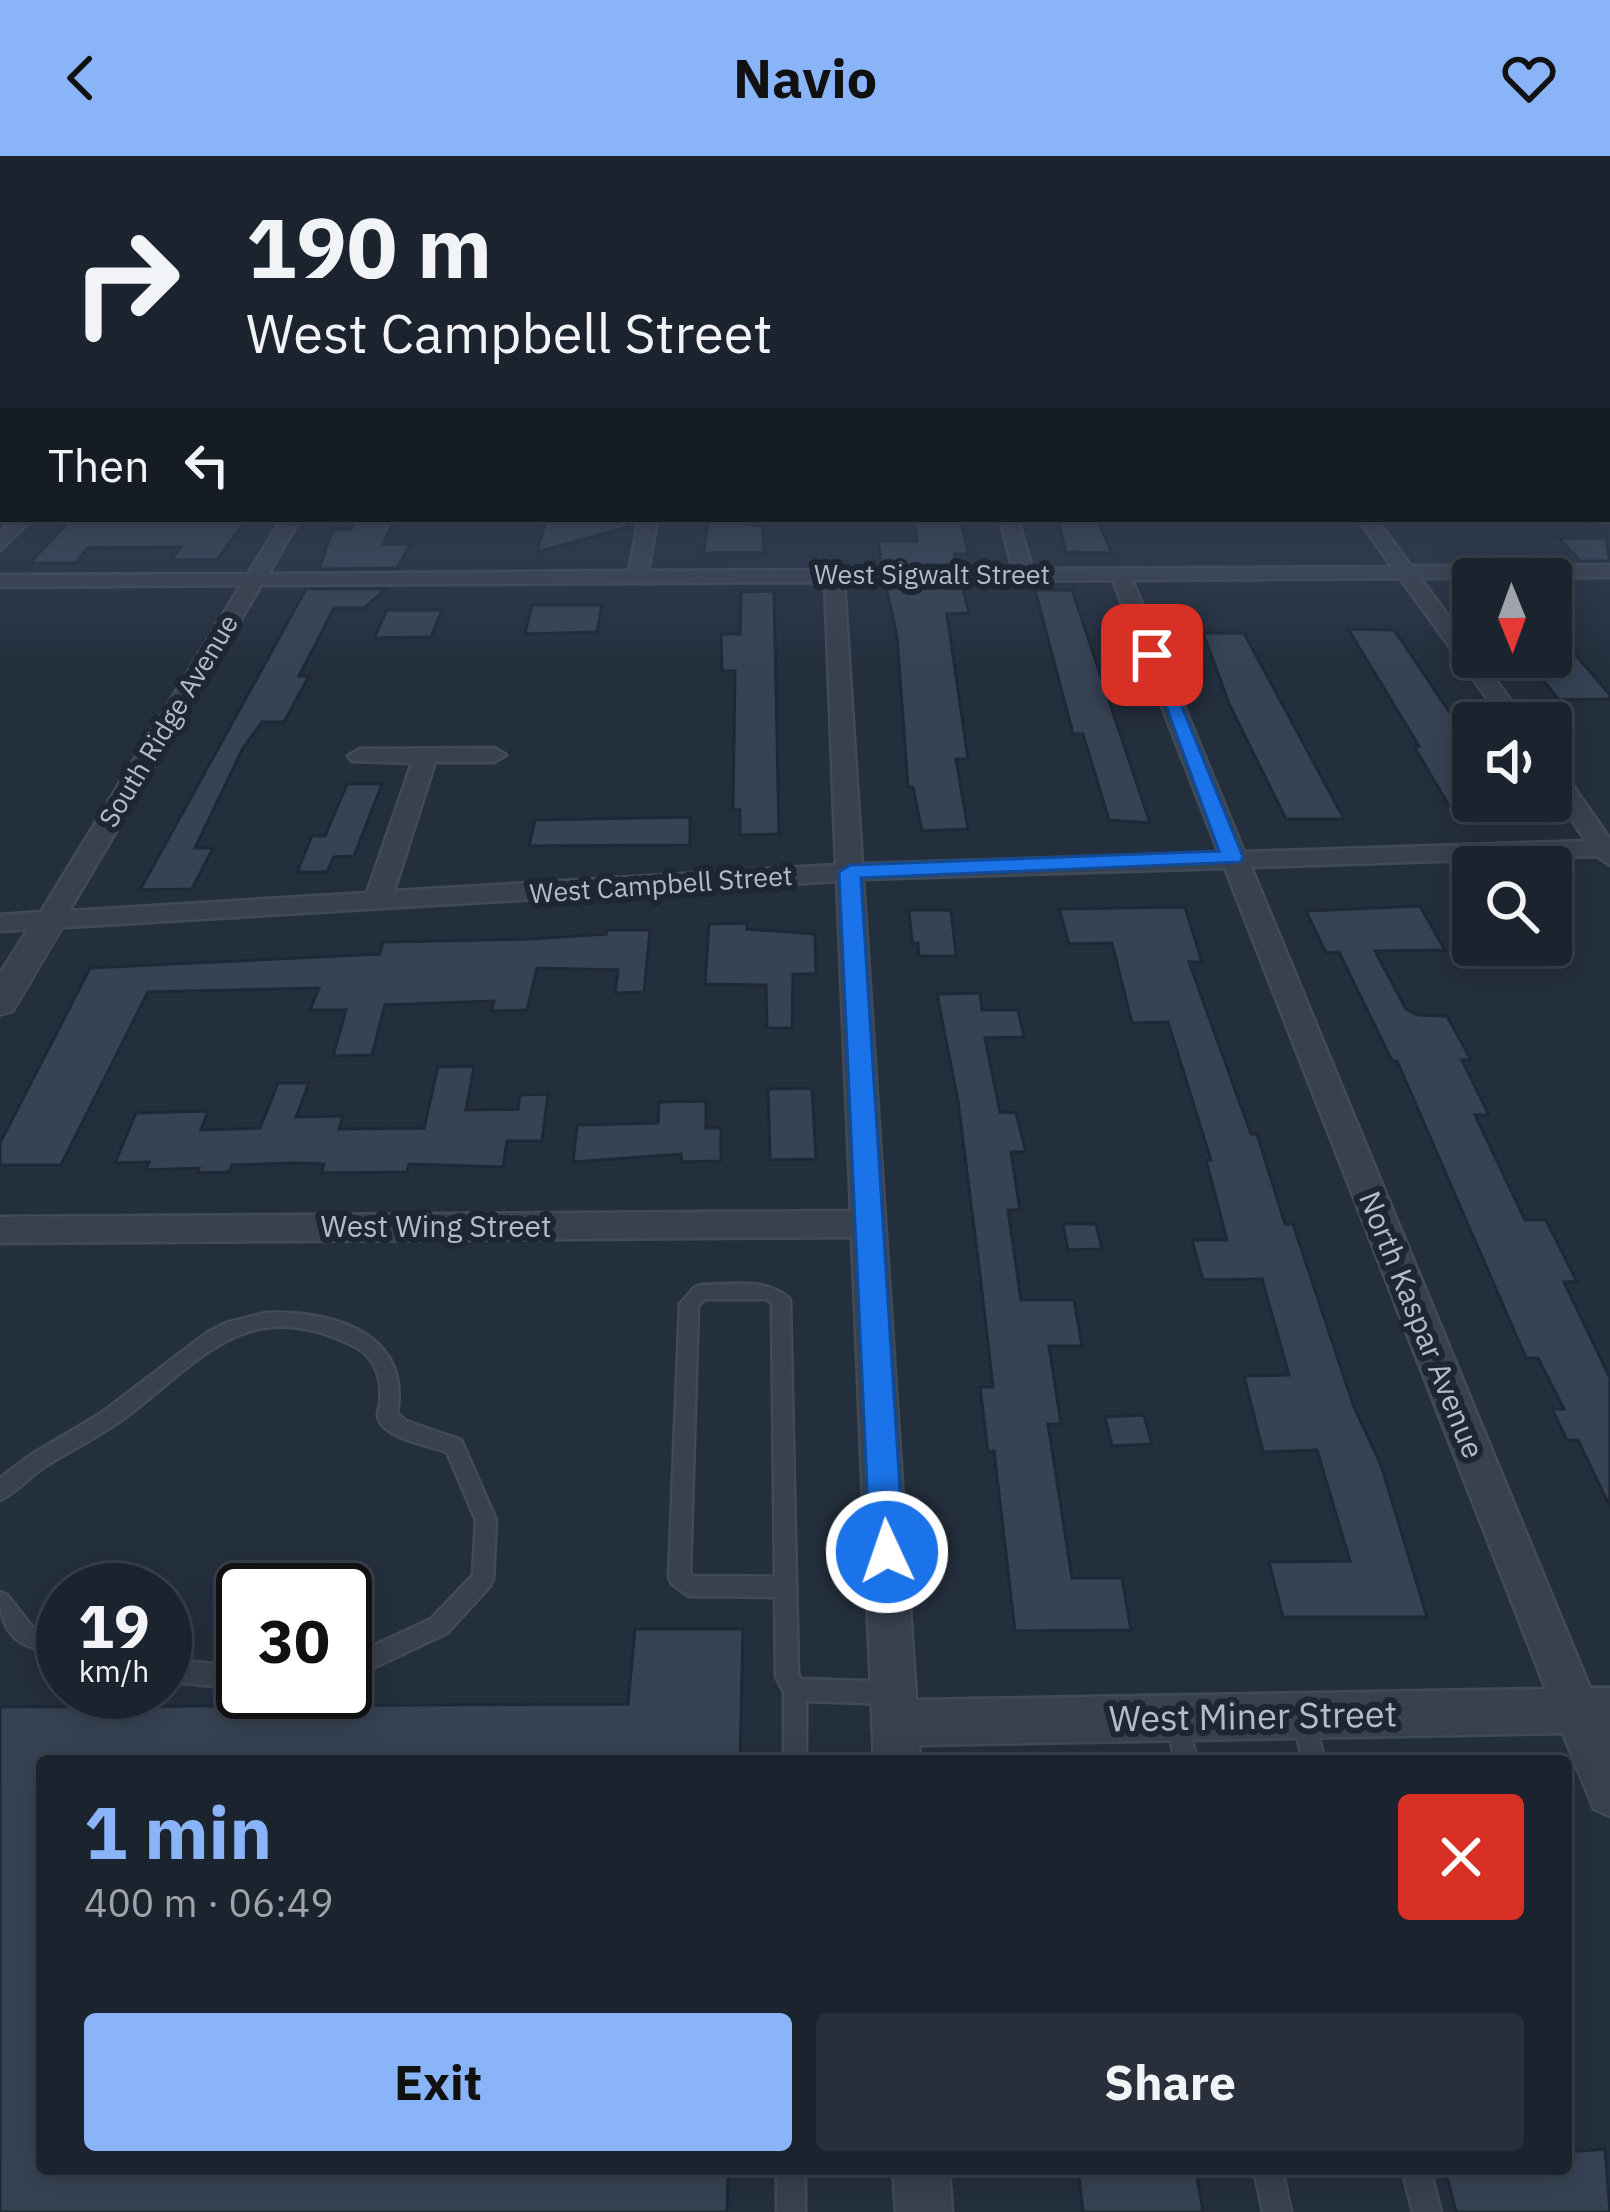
<!DOCTYPE html>
<html lang="en">
<head>
<meta charset="utf-8">
<style>
	body { margin:0; font-family:"IBM Plex Sans",sans-serif; background:#282f3a; color:#f1f3f6; height:100vh; display:flex; flex-direction:column; font-size:45px; white-space:nowrap }
	* { box-sizing:border-box; margin:0 }
	p { font-size:39px; color:#a0a4aa }
	.icon { flex:none; width:66px; height:66px; fill:none; stroke:currentColor; stroke-width:2; stroke-linecap:round; stroke-linejoin:round }
	.map { position:relative; flex:1; overflow:hidden }
	.drawer { position:absolute; left:36px; top:1599px; width:1536px; height:420px; display:flex; flex-direction:column; background:#1b232e; border-radius:12px; box-shadow:0 6px 30px #0003,0 0 0 3px #39404a }
	.drawer>* { flex:none }
	.guide { position:absolute; left:0px; top:0px; width:1611px; height:366px; box-shadow:0 6px 30px #0003,0 0 0 3px #39404a; background:#1b232e; color:#f1f3f6; overflow:hidden }
	.needle { width:78px; rotate:179deg }
	.buttons { position:absolute; left:1452px; top:402px; display:grid; gap:24px }
	.buttons a { display:grid; place-items:center; width:120px; height:120px; border-radius:12px; background:#1b232e; box-shadow:0 6px 30px #0003,0 0 0 3px #39404a; font-size:60px }
	.speed { position:absolute; left:36px; top:1407px; display:flex; gap:24px; font-size:60px; font-weight:700; text-align:center }
	.speed>* { display:grid; place-content:center; width:156px; height:156px; border-radius:50%; background:#1b232e; box-shadow:0 6px 30px #0003,0 0 0 3px #39404a; line-height:1 }
	.speed small { font-size:30px; font-weight:400 }
	.speed .limit { border:6px solid #111; border-radius:18px; background:#fff; color:#111 }
	.pin { position:absolute; display:grid; place-items:center; width:102px; height:102px; color:#fff; margin:-51px; border-radius:24px; box-shadow:0 6px 18px #0006 }
	.me { position:absolute; width:132px; margin:-66px; rotate:357deg; stroke-linejoin:round; filter:drop-shadow(0 0 9px #0008) }
	.turn { display:flex; align-items:center; gap:42px; height:252px; padding:0 48px; font-size:54px }
	.turn .icon { width:156px; height:156px; stroke-width:2.5 }
	.turn b { display:block; font-size:84px; line-height:102px }
	.then { display:flex; align-items:center; height:114px; padding:0 48px; background:#0003; gap:24px; font-size:45px }
	.round { display:grid; place-items:center; flex:none; width:126px; height:126px; border-radius:12px; background:#282f3a }
	.head { display:flex; align-items:center; justify-content:space-between; height:204px; padding:0 48px }
	h1 { font-size:72px; font-weight:800; line-height:90px; color:#8ab4f8 }
	.primary-button { display:flex; gap:24px; margin-top:auto; padding:24px 48px }
	.primary-button a { flex:1; height:138px; border-radius:12px; background:#8ab4f8; color:#111; font-size:48px; font-weight:800; line-height:138px; text-align:center }
	.primary-button a+a { background:#282f3a; color:#f1f3f6 }
	header { display:flex; justify-content:space-between; align-items:center; height:156px; padding:0 48px; background:#8ab4f8; color:#111; font-size:54px; font-weight:800 }
	.map>svg:first-child { display:block }
	.building { fill:#364354; stroke:#1f2835; stroke-width:3 }
	.lines { fill:none; stroke-linecap:round; stroke-linejoin:round }
	.service-casing { stroke:#414a57; stroke-width:5 }
	.minor-casing { stroke:#414a57; stroke-width:5 }
	.tertiary-casing { stroke:#414a57; stroke-width:4 }
	.service { fill:#38414e; fill-rule:evenodd }
	.minor { fill:#38414e; fill-rule:evenodd }
	.tertiary { fill:#38414e; fill-rule:evenodd }
	.route { fill:#1a73e8; stroke:#114b97; stroke-width:3 }
	.labels { text-anchor:middle; stroke-width:12; stroke-linejoin:round; paint-order:stroke }
	.far-street-label { font-size:27px; fill:#b4bcc9; stroke:#1d2633 }
	.street-label { font-size:30px; fill:#b4bcc9; stroke:#1d2633 }
	.near-street-label { font-size:36px; fill:#b4bcc9; stroke:#1d2633 }
</style>
</head>
<body>
<header><svg class="icon" aria-label="back" viewBox="0 0 24 24"><path d="M15 5l-7 7 7 7"/></svg>Navio<svg class="icon" aria-label="heart" viewBox="0 0 24 24"><path d="M12 20l-8-8c-3-5 5-10 8-4 3-6 11-1 8 4z"/></svg></header>
<div class="map">
<svg width="1610" height="2056" viewBox="0 0 1610 2056">
	<rect width="100%" height="100%" fill="#242f3e"/>
	<g class="building">
		<polygon points="247,363 217,404 171,404 181,391 87,392 76,407 30,407 70,364"/>
		<polygon points="357,363 395,363 383,388 411,388 397,412 319,413 333,373 351,373"/>
		<polygon points="546,363 627,363 628,371 537,396"/>
		<polygon points="708,363 763,370 764,397 704,397"/>
		<polygon points="914,363 961,363 968,398 954,398 957,409 882,409 878,385 917,385"/>
		<polygon points="1057,363 1097,363 1112,397 1066,396"/>
		<polygon points="1559,382 1606,382 1610,405 1580,405"/>
		<polygon points="886,430 962,430 969,457 947,458 968,603 956,603 968,673 922,675 913,631 908,631 897,481"/>
		<polygon points="306,433 386,433 364,452 334,452 299,520 309,520 284,566 262,566 243,592 195,692 213,692 192,733 140,734"/>
		<polygon points="1035,434 1072,434 1150,667 1109,664 1083,578 1073,578"/>
		<polygon points="774,435 779,678 740,679 740,654 733,654 735,515 722,515 721,478 740,478 741,436"/>
		<polygon points="532,449 602,449 597,476 525,478"/>
		<polygon points="387,454 442,454 431,481 374,482"/>
		<polygon points="1551,470 1610,539 1610,543 1559,544 1524,501 1551,501"/>
		<polygon points="1348,473 1394,474 1473,591 1473,650 1449,650 1414,590 1419,590"/>
		<polygon points="1203,477 1244,477 1344,663 1286,663 1230,550"/>
		<polygon points="347,628 382,628 354,700 334,701 327,716 297,716 312,680 325,680"/>
		<polygon points="690,661 690,689 529,690 535,664"/>
		<polygon points="1420,750 1445,794 1375,795 1406,853 1418,859 1447,860 1471,904 1462,904 1489,959 1475,959 1525,1064 1546,1064 1577,1126 1564,1126 1610,1222 1610,1351 1578,1284 1567,1284 1552,1253 1564,1253 1538,1202 1526,1202 1397,905 1392,905 1339,796 1326,797 1306,755"/>
		<polygon points="1185,751 1202,806 1189,806 1251,978 1257,978 1285,1068 1293,1068 1354,1251 1381,1309 1427,1461 1283,1461 1269,1406 1350,1405 1317,1294 1263,1296 1244,1220 1289,1219 1262,1123 1203,1124 1192,1084 1227,1084 1206,1004 1211,1004 1168,866 1132,867 1112,787 1069,788 1059,753"/>
		<polygon points="909,754 951,754 956,800 919,800 918,787 912,787"/>
		<polygon points="747,767 747,773 815,778 816,818 793,818 792,872 767,872 766,829 705,828 709,768"/>
		<polygon points="607,774 650,774 644,836 615,837 618,814 537,812 527,854 492,855 494,845 385,849 372,899 333,900 346,854 310,854 319,832 148,836 61,1009 0,1009 0,987 90,812 380,798 383,786 531,783 606,778"/>
		<polygon points="980,837 982,854 1018,854 1024,881 985,882 1000,956 1016,957 1026,996 1011,996 1020,1054 1008,1054 1021,1144 1074,1144 1082,1190 1049,1190 1061,1268 1048,1268 1072,1422 1122,1422 1131,1474 1015,1475 994,1295 988,1296 980,1231 993,1231 981,1127 958,945 937,838"/>
		<polygon points="474,910 466,954 518,953 520,939 548,938 542,985 507,985 503,1011 409,1008 407,1016 321,1017 324,1008 294,1007 232,1009 229,1016 197,1017 199,1012 146,1014 149,1006 115,1007 136,957 208,955 201,974 260,972 278,927 309,927 296,961 343,960 339,973 424,972 438,911"/>
		<polygon points="812,932 816,1003 770,1004 768,933"/>
		<polygon points="706,945 706,972 721,972 721,1005 681,1006 681,998 573,1006 577,969 658,967 659,946"/>
		<polygon points="1063,1068 1096,1068 1102,1093 1068,1094"/>
		<polygon points="1144,1259 1152,1288 1112,1290 1105,1261"/>
		<polygon points="635,1473 743,1473 740,1605 42,1605 42,2013 728,2013 727,2056 0,2056 0,1551 628,1548"/>
		<polygon points="1605,1993 1610,2056 1456,2056 1445,2013 1566,2013 1566,1996"/>
		<polygon points="1078,2013 1196,2013 1203,2056 1083,2056"/>
	</g>
	<g class="lines">
		<g class="service-casing">
			<g id="service">
				<path d="M701 1129C730 1129 769 1121 790 1144L798 1518 801 1523 893 1526 901 1529 904 1537 901 1545 893 1548 806 1545V1605H784V1536L776 1521 775 1441 689 1440 672 1428 669 1421 680 1148 695 1131ZM705 1143H766L772 1147 775 1421 693 1420 690 1417 698 1150Z"/>
				<path d="M265 1157C331 1154 411 1176 397 1257L406 1265 461 1284 496 1364 493 1423 490 1430 447 1477 345 1525V1503L431 1463 473 1419 476 1364 447 1296C428 1289 392 1284 380 1266 376 1259 379 1256 380 1248 383 1221 375 1199 350 1188 249 1140 204 1200 131 1257 104 1278 73 1293 44 1311 29 1321 16 1337 0 1344V1322L31 1299 100 1258 208 1176 226 1167Z"/>
				<path d="M0 1436 7 1439 33 1472 63 1481V1501C21 1489 0 1485 0 1436Z"/>
				<polygon points="165,1503 243,1511 243,1533 165,1525"/>
				<polygon points="1177,1551 1185,1554 1197,1605 1175,1605 1166,1562 1169,1554"/>
				<polygon points="1304,1554 1312,1557 1325,1605 1303,1605 1293,1565 1296,1557"/>
				<rect x="777" y="2013" width="28" height="43"/>
				<polygon points="1254,2013 1282,2013 1291,2056 1263,2056"/>
				<polygon points="1402,2013 1430,2013 1441,2056 1413,2056"/>
			</g>
		</g>
		<g class="minor-casing">
			<g id="minor">
				<rect x="0" y="266" width="3" height="10"/>
				<rect x="1608" y="336" width="2" height="12"/>
				<polygon points="13,363 32,363 0,394 0,377"/>
				<path d="M282 363H300L268 418 629 415 639 363H657L648 415 1013 413 1000 363H1018L1032 413 1392 411 1358 363H1376L1411 410 1610 409V421L1420 422 1473 493V501H1479L1527 567H1505L1400 422 1132 424 1244 696 1586 685 1551 633V608L1559 610 1610 683V709L1597 700 1251 711 1590 1532H1610V1660L1594 1653 1563 1577 919 1589 920 1605H874L852 1081 0 1087V1061L851 1055 837 725 0 775V759L41 756 241 429 0 431V419L248 418ZM1113 424 1219 697 862 708 844 426ZM825 426 836 709 394 735 435 606H494L506 599 494 592 360 593 348 600 352 605 412 607 367 737 69 755 261 429ZM1225 712 1546 1533 916 1544 863 723Z"/>
				<polygon points="893,2013 949,2013 952,2056 896,2056"/>
			</g>
		</g>
		<g class="tertiary-casing">
			<polygon id="tertiary" points="48,757 65,767 13,855 0,859 0,817 36,760"/>
		</g>
		<use href="#service" class="service"/>
		<use href="#minor" class="minor"/>
		<use href="#tertiary" class="tertiary"/>
	</g>
	<linearGradient id="sky" x2="0" y2="1"><stop stop-color="#141a22"/><stop offset="0.44" stop-color="#3f4d63"/><stop offset="1" stop-color="#3f4d63" stop-opacity="0"/></linearGradient>
	<rect width="1610" height="510" fill="url(#sky)"/>
	<polygon class="route" points="1146,495 1161,499 1243,701 1240,706 861,722 904,1396 899,1408 887,1412 875,1408 870,1396 839,716 850,709 1219,695"/>
	<g class="labels">
		<g class="far-street-label">
			<text x="932" y="428">West Sigwalt Street</text>
			<text transform="translate(169 565) rotate(-59)" y="9">South Ridge Avenue</text>
			<text transform="translate(661 729) rotate(-4)" y="9">West Campbell Street</text>
		</g>
		<g class="street-label">
			<text x="436" y="1081">West Wing Street</text>
			<text transform="translate(1421 1169) rotate(68)" y="10">North Kaspar Avenue</text>
		</g>
		<g class="near-street-label">
			<text transform="translate(1253 1560) rotate(-1)" y="13">West Miner Street</text>
		</g>
	</g>
</svg>
<div class="buttons">
<a><svg class="needle" viewBox="-14 -14 28 28"><path d="M0-13l5 13h-10z" fill="#e53935"/><path d="M0 13l5-13h-10z" fill="#a0a4aa"/></svg></a>
<a><svg class="icon" aria-label="sound" viewBox="0 0 24 24"><path d="M4 9h4l5-4v14l-5-4H4zM17 9q2 3 0 6"/></svg></a>
<a><svg class="icon" aria-label="search" viewBox="0 0 24 24"><circle cx="10" cy="10" r="6"/><path d="M15 15l6 6"/></svg></a>
</div>
<div class="speed"><div>19<small>km/h</small></div><div class="limit">30</div></div>
<div class="pin" style="left:1152px;top:499px;background:#d93025"><svg class="icon" aria-label="arrive" viewBox="0 0 24 24"><path d="M6 21V4h12l-3 4 3 4H6"/></svg></div>
<svg class="me" style="left:887px;top:1396px" viewBox="-20 -20 40 40"><circle r="17" fill="#1a73e8" stroke="#fff" stroke-width="3"/><path d="M0-11L8 9 0 5-8 9z" fill="#fff"/></svg>
<div class="guide">
<div class="turn"><svg class="icon" aria-label="right" viewBox="0 0 24 24"><path d="M7 20v-9h11M14 6l5 5-5 5"/></svg><div><b>190 m</b>West Campbell Street</div></div>
<div class="then">Then<svg class="icon" aria-label="left" viewBox="0 0 24 24"><path d="M17 20v-9H6M10 6l-5 5 5 5"/></svg></div>
</div>
<section class="drawer">
<div class="head"><div><h1>1 min</h1><p>400 m · 06:49</p></div><a class="round" style="background:#d93025;color:#fff"><svg class="icon" aria-label="close" viewBox="0 0 24 24"><path d="M6 6l12 12M18 6L6 18"/></svg></a></div>
<div class="primary-button"><a>Exit</a><a>Share</a></div>
</section>
</div>
</body>
</html>
